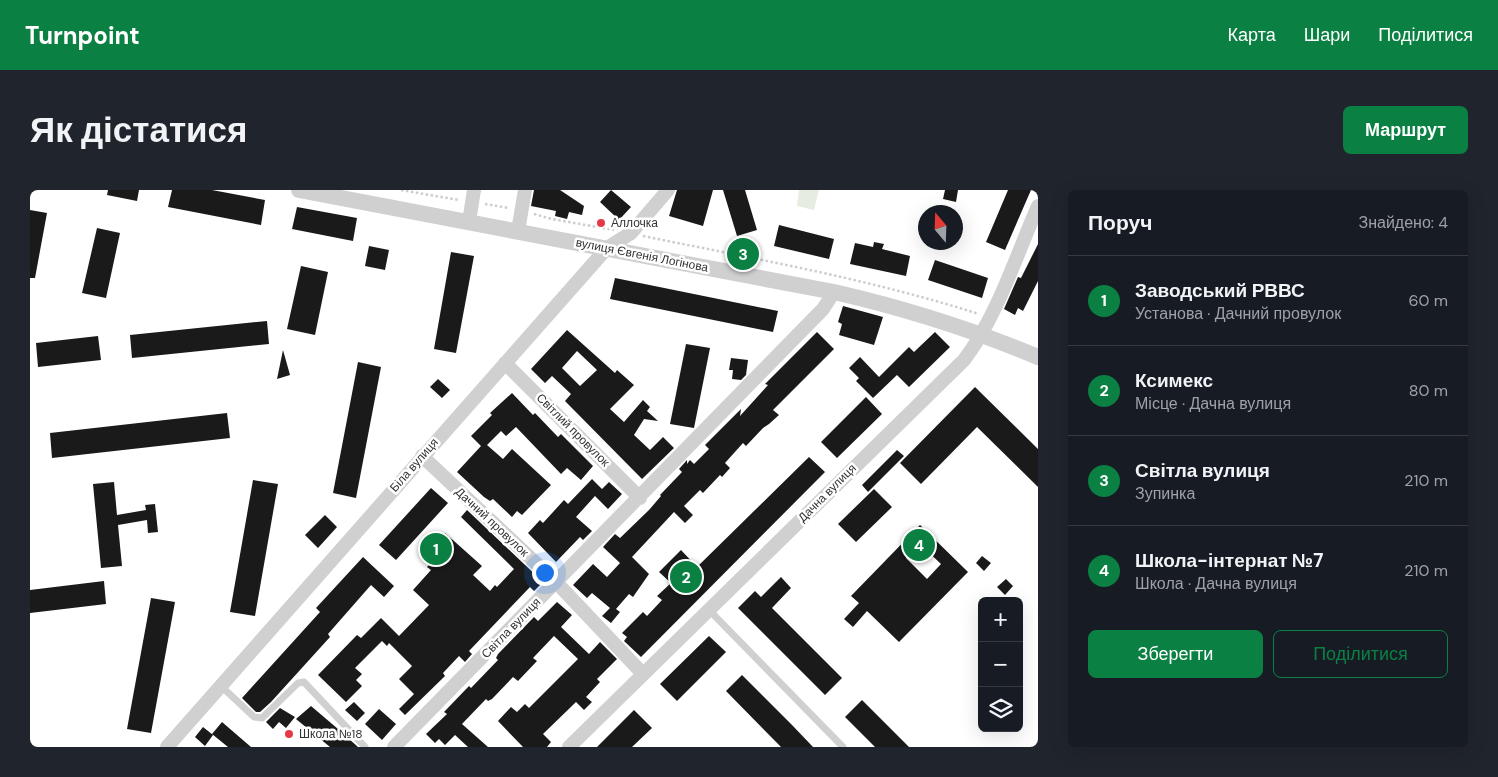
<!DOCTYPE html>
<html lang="uk">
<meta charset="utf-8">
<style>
body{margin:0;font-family:"DM Sans",sans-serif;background:#20242c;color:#f1f3f6}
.controls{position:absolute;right:15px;bottom:15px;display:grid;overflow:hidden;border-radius:8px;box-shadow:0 5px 20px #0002}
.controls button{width:45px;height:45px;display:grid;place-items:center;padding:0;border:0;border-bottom:1px solid #363941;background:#171b24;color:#f1f3f6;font:25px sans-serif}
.compass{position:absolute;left:888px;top:15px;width:45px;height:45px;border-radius:50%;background:#171b24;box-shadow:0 5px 20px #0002;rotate:341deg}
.you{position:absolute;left:514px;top:382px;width:18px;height:18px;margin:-12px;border:4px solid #fff;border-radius:50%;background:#1a73e8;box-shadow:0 0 0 8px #1a73e833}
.badge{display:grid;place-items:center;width:32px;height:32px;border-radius:50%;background:#0b8043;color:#fff;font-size:16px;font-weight:700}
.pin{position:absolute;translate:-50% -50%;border:2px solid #fff;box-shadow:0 1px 5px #0006}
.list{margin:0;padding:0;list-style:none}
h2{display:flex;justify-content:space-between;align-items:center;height:65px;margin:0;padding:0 20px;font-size:21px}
h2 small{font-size:16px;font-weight:400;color:#9ea1a6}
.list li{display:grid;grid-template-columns:32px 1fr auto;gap:15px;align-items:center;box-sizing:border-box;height:90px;padding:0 20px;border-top:1px solid #363941}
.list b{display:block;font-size:19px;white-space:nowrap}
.list p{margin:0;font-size:16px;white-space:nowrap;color:#9ea1a6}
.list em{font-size:16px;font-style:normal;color:#9ea1a6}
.actions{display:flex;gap:10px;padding:15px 20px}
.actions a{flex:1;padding:11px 0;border:1px solid #0b8043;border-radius:8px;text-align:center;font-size:18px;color:#0b8043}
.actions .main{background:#0b8043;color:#fff}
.icon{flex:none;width:28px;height:28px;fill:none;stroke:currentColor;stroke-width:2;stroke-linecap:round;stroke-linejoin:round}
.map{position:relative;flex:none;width:1008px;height:557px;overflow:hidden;border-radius:8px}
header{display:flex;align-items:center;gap:30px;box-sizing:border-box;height:70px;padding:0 25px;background:#0b8043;color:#fff}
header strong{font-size:24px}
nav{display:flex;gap:28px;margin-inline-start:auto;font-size:18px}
.intro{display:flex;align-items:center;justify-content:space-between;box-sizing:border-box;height:120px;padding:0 30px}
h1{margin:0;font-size:35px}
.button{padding:12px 22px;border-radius:8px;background:#0b8043;color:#fff;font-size:18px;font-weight:700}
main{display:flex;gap:30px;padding:0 30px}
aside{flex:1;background:#171b24;border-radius:8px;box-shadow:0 5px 20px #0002}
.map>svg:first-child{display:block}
.green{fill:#e6ecdf}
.building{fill:#1a1a1a;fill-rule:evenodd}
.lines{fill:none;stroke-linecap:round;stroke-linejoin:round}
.path{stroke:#cdcdcd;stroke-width:2.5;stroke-dasharray:2.5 2.5;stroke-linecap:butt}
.service{stroke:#d0d0d0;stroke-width:7}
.minor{stroke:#d0d0d0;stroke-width:14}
.tertiary{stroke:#d0d0d0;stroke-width:16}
.poi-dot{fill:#e63946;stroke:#fff;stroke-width:2}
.labels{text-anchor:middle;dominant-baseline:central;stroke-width:5;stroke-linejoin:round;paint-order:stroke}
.poi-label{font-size:12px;fill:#333;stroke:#fff;text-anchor:start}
.street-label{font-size:12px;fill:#333;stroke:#fff}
</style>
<header>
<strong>Turnpoint</strong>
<nav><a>Карта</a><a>Шари</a><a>Поділитися</a></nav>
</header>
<div class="intro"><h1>Як дістатися</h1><a class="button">Маршрут</a></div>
<main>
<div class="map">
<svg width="1008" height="557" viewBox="0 0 1008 557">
<rect width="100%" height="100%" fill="#fff"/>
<!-- green -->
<path class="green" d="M769,0H789L784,20L767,16Z"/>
<!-- building -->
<path class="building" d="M78,0H109L107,11L77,5Z
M142,0H182L235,10L231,35L138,17Z
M504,0H530L554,16L552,25L539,22L537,29L525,26L526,21L501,16Z
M581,0L601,17L589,30L570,12Z
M647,0H683L673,36L639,26Z
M693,0H715L727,40L707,46Z
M915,0H928L926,12L913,9Z
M978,0H1001L975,60L956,52Z
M267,17L327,28L323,51L262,39Z
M0,20L17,23L5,88H0Z
M749,35L804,49L799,69L744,56Z
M67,38L90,43L76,108L52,103Z
M844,52L854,54L852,59L880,66L876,86L820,74L825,53L843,57Z
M1008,54V91L993,121L988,118L985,125L974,119L988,87L991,88Z
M339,56L359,60L355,80L335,76Z
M421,62L444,66L426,163L404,159Z
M905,70L958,88L952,108L898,90Z
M271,76L298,82L285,145L257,139Z
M585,88L748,121L743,142L580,109Z
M813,116L853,127L844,155L809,145L812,134L808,132Z
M237,131L239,154L102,168L100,145Z
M537,140L585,183L587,180L604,195L580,219L594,232L613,210L620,217L617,221L628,231L614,229L604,245L620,260L633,247L644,258L612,289L535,211L541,204L522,186L515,193L501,179ZM547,161L567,180L550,196L532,178Z
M787,142L804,159L743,220L749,225L739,234L733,238L716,256L713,253L695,273L700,278L692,287L690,285L673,303L670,300L654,316L663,325L655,333L644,322L602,367L619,384L603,407L599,404L586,419L590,422L581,433L572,426L580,418L562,403L557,408L543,395L563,374L577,387L590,373L573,357L585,344L590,348L619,320L631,306L630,305L652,282L649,279L657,270V274L660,270L664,274L679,259L675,255L711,219L710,226L738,195L735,194Z
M905,142L920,157L879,197L867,185L843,208L826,191L829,188L819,178L830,167L849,187L879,157L884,162Z
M68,146L71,170L8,177L6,153Z
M656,154L680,158L664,238L640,234Z
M253,160L260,185L247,189Z
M701,168L718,170L716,185L711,190L702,189L703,180H699Z
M328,172L351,177L326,308L303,303Z
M408,189L420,200L412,208L400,197Z
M945,197L1008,259V297L947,237L891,294L870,273Z
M482,203L503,225L505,223L528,247L531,244L563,276L551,290L537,278L531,284L486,237L476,246L471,241L457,255L473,269L482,259L521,295L492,325L487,321L482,327L463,309L460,311L454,307L427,282L451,256L441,246L462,225L460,223Z
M836,207L852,224L807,268L791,252Z
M197,223L200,248L22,268L20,243Z
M867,260L874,266L838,302L832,295Z
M779,267L795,282L611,467L594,451L597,447L592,443L613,422L617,426L632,410L627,406L641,393L629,382L651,360L667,377Z
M562,289L572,299L579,292L592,304L578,319L565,306L546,327L562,341L553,350L550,347L526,372L498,343L510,330L513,333L534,310L538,314Z
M223,290L248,294L225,426L200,422Z
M84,292L87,325L116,320L115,315L125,314L128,342L118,343L117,330L88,335L92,376L71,378L63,294Z
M401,298L418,313L366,370L349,355Z
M844,299L862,317L826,352L808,334Z
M437,320L513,392L504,401L500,397L439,461L442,464L435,472L429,466L413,483L415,486L375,525L369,519L384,504L369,489L382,476L359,453L357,456L352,451L325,478L332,484L326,490L332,496L316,512L288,485L327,445L331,448L351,428L369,446L399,415L383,400L401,380L397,377L406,367L398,360L415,343L452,376L443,385L460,401L465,395L467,397L484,379L431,327Z
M295,325L307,337L288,358L275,345Z
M890,335L938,382L869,452L837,421L823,437L814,429L829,413L821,406ZM890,354L911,374L897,389L876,368Z
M952,366L961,373L954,381L946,373Z
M333,367L364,396L354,407L341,395L298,444L300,447L241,512L230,522H226L212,508L290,422L286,418Z
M751,387L761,398L742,418L812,488L795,505L708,418L725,401L731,407Z
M976,389L983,396L975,405L967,397Z
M74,391L76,414L0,423V400Z
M121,408L145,412L121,543L97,539Z
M527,412L542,425L531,437L559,464L570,452L587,469L567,489L570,492L556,507L562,512L554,520L546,512L513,544L521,552L517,557H493L468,531L481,517L487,522L495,514L499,518L548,469L524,446L503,468L507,471L488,491L483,487L462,509L458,511L456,509L432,534L458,557H438L425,545L415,555L409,549L405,553L396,544L417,524L414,522L439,496L441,498L468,470L466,468L468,464L504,427L508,431Z
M679,446L696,462L647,511L630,494Z
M712,485L763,536L783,557H751L696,501Z
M832,510L879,557H845L815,527Z
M324,512L335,523L327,531L315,520Z
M281,516L308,539L328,557H300L266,529Z
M250,518L265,527L256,538L249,532L243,539L236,532Z
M349,519L366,534L352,550L335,534Z
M604,520L622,538L602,557H567Z
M192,532L221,557H198L182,544Z
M173,537L183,545L175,556L165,547Z"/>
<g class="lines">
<!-- path -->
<path class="path" d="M371,0L429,10
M455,14L479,18
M504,24L522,29L584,40
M613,46C726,69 839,89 949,124"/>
<!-- service -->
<path class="service" d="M679,420L813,557
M191,496L224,527L232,528L268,493L274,492L335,557"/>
<!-- minor -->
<path class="minor" d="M439,32L444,0
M488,41L495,0
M475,173L610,308
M392,266L526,392L613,484
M137,557L562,75L577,58L601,43L638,0
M364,557L793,119L804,102
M539,557L934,170C967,127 986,66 1008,16"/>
<!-- tertiary -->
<path class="tertiary" d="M269,0L804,102C874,118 941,139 1008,167"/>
</g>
<!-- markers -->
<g class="poi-dot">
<circle cx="571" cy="33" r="5"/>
<circle cx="259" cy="544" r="5"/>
</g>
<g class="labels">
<!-- poi labels -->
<g class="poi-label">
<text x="581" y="33">Аллочка</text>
<text x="269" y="544">Школа №18</text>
</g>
<!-- street labels -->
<g class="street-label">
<text transform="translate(612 65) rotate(11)">вулиця Євгенія Логінова</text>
<text transform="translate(543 240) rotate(45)">Світлий провулок</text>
<text transform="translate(384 275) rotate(-49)">Біла вулиця</text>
<text transform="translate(797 303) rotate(-45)">Дачна вулиця</text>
<text transform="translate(462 332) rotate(43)">Дачний провулок</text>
<text transform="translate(481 438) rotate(-46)">Світла вулиця</text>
</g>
</g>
</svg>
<div class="controls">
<button>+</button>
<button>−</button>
<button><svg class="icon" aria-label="layers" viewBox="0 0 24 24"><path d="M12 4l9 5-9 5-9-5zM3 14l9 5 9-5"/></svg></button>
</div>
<svg class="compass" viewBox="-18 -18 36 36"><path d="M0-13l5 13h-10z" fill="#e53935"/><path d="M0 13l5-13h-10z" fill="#9ea1a6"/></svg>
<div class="you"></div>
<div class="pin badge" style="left:406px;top:359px">1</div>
<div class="pin badge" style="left:656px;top:387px">2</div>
<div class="pin badge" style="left:713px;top:64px">3</div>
<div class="pin badge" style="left:889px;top:355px">4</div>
</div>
<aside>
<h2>Поруч<small>Знайдено: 4</small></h2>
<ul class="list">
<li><span class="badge">1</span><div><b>Заводський РВВС</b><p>Установа · Дачний провулок</p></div><em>60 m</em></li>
<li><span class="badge">2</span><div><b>Ксимекс</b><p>Місце · Дачна вулиця</p></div><em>80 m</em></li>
<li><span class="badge">3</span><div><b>Світла вулиця</b><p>Зупинка</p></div><em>210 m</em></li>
<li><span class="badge">4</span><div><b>Школа-інтернат №7</b><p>Школа · Дачна вулиця</p></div><em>210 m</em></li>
</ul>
<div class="actions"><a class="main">Зберегти</a><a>Поділитися</a></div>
</aside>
</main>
